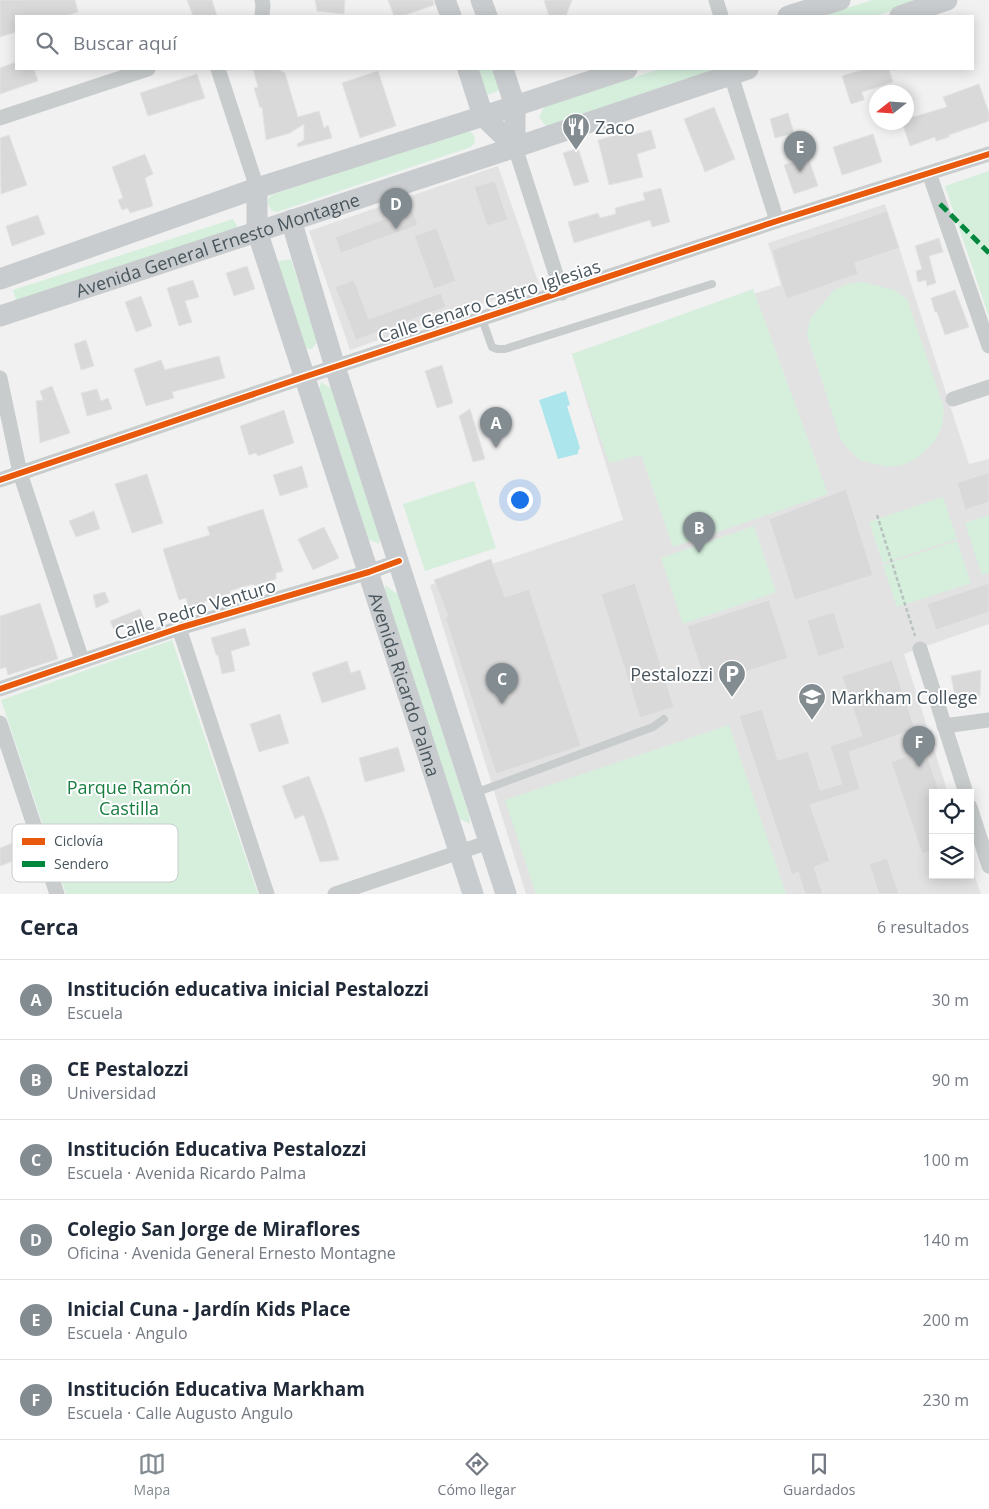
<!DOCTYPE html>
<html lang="es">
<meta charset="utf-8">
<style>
body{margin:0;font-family:"Open Sans",sans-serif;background:#f2f2f3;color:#1f2937}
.controls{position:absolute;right:15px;bottom:15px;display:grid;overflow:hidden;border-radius:0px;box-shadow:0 2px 12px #0003}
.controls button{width:45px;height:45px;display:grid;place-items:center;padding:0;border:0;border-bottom:1px solid #e0e1e3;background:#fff;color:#1f2937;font:25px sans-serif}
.compass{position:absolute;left:869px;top:85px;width:45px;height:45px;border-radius:50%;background:#fff;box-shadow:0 2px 12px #0003;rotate:253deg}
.you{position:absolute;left:519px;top:499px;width:18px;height:18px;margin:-12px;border:4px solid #fff;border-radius:50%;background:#1a73e8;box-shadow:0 0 0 8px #1a73e833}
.badge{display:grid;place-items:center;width:32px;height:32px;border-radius:50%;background:#838c91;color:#fff;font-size:16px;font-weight:700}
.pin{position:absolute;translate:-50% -41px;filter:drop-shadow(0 1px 2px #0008)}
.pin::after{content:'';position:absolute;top:26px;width:18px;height:15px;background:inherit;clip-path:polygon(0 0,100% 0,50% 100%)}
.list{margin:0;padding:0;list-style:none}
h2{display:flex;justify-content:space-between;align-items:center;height:65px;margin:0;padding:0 20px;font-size:21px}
h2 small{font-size:16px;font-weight:400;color:#747a83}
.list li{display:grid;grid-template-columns:32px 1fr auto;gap:15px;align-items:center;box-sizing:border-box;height:80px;padding:0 20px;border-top:1px solid #e0e1e3}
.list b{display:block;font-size:19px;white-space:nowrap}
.list p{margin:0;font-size:16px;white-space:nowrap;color:#747a83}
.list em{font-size:16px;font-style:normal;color:#747a83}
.icon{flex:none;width:28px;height:28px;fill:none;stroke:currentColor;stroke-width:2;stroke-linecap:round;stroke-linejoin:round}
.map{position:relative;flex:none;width:989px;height:894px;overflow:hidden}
.search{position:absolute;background:#fff;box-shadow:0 2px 12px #0003;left:15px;right:15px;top:15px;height:55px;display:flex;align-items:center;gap:12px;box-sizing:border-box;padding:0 18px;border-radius:0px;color:#747a83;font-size:19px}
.sheet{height:545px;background:#fff}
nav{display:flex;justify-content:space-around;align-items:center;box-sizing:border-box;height:70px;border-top:1px solid #e0e1e3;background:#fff;font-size:14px;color:#747a83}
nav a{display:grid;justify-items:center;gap:2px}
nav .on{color:#838c91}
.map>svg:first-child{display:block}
.education{fill:#e3e2e3}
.green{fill:#d6efdd}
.water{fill:#ace6ec}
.building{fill:#d9d9da;stroke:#e2e3e4}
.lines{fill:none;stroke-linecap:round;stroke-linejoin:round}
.path{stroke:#b8c3bf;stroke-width:2.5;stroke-dasharray:4 2.5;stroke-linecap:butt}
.service{stroke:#c8cccd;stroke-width:8}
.minor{stroke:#c8cccd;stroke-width:15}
.secondary{stroke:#c9ccce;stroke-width:21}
.quiet{stroke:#00873e;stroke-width:5;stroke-dasharray:10 5;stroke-linecap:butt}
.cycleway-casing{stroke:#fff;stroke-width:9}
.cycleway{stroke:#e8590c;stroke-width:6}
.labels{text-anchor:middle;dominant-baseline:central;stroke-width:4;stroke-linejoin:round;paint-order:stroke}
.poi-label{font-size:18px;fill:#48555d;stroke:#fff;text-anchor:start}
.street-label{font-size:18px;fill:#48555d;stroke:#fff}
.park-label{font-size:18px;fill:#197d40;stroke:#fff}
.key{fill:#fff;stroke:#c8ccce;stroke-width:1}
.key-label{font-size:14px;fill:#48555d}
</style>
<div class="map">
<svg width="989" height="894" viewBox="0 0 989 894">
<rect width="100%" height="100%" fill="#f1f1f1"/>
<!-- education -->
<path class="education" d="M498,166L539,284L350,350L309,231Z
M885,204L969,464L989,459V624L904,654L948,793H933V875H970V862L981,894H526L430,585L623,520L572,354L781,285L768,243Z"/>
<!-- green -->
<path class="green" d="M872,0H924L876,16H822Z
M479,69H496L503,89L487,95Z
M660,69H722L550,127L545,125L539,117L545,106Z
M465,131L471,132L474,136L475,142L471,147L277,212L272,211L268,204V199L271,195Z
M989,171V317L945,186Z
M233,219L240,231L16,301L13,290Z
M291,259L317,342L312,349L302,348L274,262Z
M862,282L894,290L907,299L944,408L942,427L933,443L916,459L902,465L887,467L860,460L850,451L841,440L807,335L810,319L833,291L847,284Z
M753,289L828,494L673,547L641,455L609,463L572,354Z
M321,382L334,390L381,531L379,544L365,538L318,393Z
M474,481L496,548L425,571L403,504Z
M943,497L957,539L883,563L869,522Z
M989,515V572L982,575L965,523Z
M754,526L776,592L683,624L661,558Z
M957,541L971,583L897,607L883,565Z
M385,585L399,595L469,815L470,824L456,817L385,601Z
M172,640L258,894H66L1,700Z
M729,725L786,894H536L505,800Z"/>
<!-- water -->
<path class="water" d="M566,391L570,405L567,406L580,448L578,451V454L558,459L539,400Z"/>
<!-- building -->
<path class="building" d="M0,0H75L78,12L64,16H16V32L0,37Z
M187,0H212L217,16H193Z
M315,0H345L344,14L317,11Z
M388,0H433L434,5L402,16H394Z
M544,0H572L566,16H549Z
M16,62V69H34L38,81L0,94V68Z
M253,69H277L285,73L298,117L319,111L324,128L328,125L332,138L298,147L297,144L304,140V124L290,133L266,140L262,107L260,108L254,88L258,87Z
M865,69H889L893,82L862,92L864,100L851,104L842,76Z
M378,71L396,126L360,138L342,83Z
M197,74L205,98L148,116L140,93Z
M979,84L989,113V121L949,135V137L936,141L935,137L910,146L902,122H906V119L947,107L943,97Z
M714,107L735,159L705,172L684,119Z
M788,113L794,133L775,138L770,119Z
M651,130L656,148L637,154L643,177L609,185L598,140L631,131L632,135Z
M873,134L882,162L842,175L833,147Z
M9,135L27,185L1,194L0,138Z
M578,148L589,182L574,186L563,153Z
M145,154L153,174L145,178L153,206L130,213L128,208L122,210L118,200L123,198L112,167Z
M808,157L818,186L794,194L784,165Z
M495,181L508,220L487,226L474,187Z
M661,188L670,222L652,227L650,220L574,243L568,222L598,213L600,218L616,214L615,208L645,200L643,193Z
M412,209L418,225L341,253L335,237Z
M887,211L899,248L855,263L858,274L787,299L782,285L772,250Z
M38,215L45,234L12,246L6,226Z
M437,228L456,281L434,289L414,236Z
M939,238L943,252L929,256L936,283L927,286L926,280L918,282L916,271L922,269L915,246Z
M247,266L255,289L234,296L226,273Z
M193,280L199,297L185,301L192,322L179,326L167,288Z
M354,280L369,319L441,293L446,307L356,340L335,287Z
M955,290L969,327L945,335L937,312H935L931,298Z
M141,296L152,326L136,332L125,302Z
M86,340L94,366L81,370L74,344Z
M219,356L225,378L172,392L174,398L146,406L134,369L161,360L165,370Z
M442,365L453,403L437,408L425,371Z
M52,386L70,433L40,443L36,401L43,400L40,391Z
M97,389L101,401L108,398L112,409L87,416L81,393Z
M470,409L485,459L473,462L459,416Z
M284,410L294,443L258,456L256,453L249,455L240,426Z
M302,466L308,487L280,496L273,475Z
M989,472V502L965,510L957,483Z
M147,474L163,523L132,533L115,484Z
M846,489L873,575L795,600L769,519Z
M263,509L283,571L276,573V579L254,586L253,584L230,591L231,593L206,601L204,602L205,605L189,610L186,598L179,600L163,549L210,535L207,527Z
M94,511L100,529L76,537L69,521Z
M324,527L339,558L313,570L298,539Z
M491,559L505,597L529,589L581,746L496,774L445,617L448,616L434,580Z
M635,583L674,707L640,718L601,594Z
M989,583V612L936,630L927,604Z
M105,592L109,602L96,608L93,595Z
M769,600L788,658L706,685L687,626Z
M40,603L58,659L8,675L6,667L0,669V616Z
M140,609L144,619L114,630L110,621Z
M834,612L845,648L818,657L807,620Z
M245,628L250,645L231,651L235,671L222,674L218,655H216L211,638Z
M892,660L915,729L849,752L860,789L810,805L830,861L814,867L823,894H805L798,872L792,875L739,716L762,709L778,760L808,751L820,790L842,784L830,746L862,736L842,676Z
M347,661L351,673L360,670L366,689L322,703L312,673Z
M981,670L980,696L956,702L951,676Z
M280,714L289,743L259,752L250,724Z
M398,747L405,771L365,782L359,758Z
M925,750L940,793H933V851L922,854L891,762Z
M309,776L325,818L339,860L320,862L304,815L295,819L282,786Z
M15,842L21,858L0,866V848Z
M887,858L899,894H879L869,864Z"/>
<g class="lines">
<!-- path -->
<path class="path" d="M877,515L915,636"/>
<!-- service -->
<path class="service" d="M482,319L492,347L497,349H505L712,284
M475,793L653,727L664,719"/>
<!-- minor -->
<path class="minor" d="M716,0L721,16
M262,16L263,5L262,0
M218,69L257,188
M731,75L777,221
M0,118L148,69
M515,147L562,293
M929,173L989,346
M0,378L20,473L82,660
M953,399L989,387
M0,480L304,377L777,221L989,154
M179,628L267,894
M920,649L966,793
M0,689L179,628L369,572L399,561
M0,723L57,894
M944,726L989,720
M970,807L989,866
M335,894L489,842"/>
<!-- secondary -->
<g class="secondary">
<path d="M445,0L451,16"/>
<path d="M481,0L487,16"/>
<path d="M788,16L840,0"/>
<path d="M900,16L947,0"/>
<path d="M468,69L483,116L515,147"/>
<path d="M503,69L515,106V147"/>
<path id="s1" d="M257,188V232L260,240L473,894"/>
<path d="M291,220L335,367L506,894"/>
<path d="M0,279L257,188L515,106L627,69"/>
<path id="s2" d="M0,316L528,143L748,69"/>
</g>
<!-- quiet -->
<path class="quiet" d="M940,204L989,253"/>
<defs>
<path id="cycleway" d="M0,480L304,377L777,221L989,154
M0,689L179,628L369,572L399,561"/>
</defs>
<!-- cycleway casing -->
<use href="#cycleway" class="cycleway-casing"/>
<!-- cycleway -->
<use href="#cycleway" class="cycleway"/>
</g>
<!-- icons -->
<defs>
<symbol id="restaurant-pin" viewBox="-11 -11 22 30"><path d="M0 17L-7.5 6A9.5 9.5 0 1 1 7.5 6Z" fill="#838c91" stroke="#fff"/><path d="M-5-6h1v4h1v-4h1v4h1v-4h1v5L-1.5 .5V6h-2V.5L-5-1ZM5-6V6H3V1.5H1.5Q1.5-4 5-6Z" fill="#fff"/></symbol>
<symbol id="parking-pin" viewBox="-11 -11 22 30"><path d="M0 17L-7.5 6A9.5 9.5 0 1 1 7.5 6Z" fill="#838c91" stroke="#fff"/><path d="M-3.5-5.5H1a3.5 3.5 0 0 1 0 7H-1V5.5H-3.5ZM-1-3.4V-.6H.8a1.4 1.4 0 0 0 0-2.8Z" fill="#fff"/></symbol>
<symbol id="university-pin" viewBox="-11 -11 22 30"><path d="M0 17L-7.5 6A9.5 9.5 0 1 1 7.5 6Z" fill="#838c91" stroke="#fff"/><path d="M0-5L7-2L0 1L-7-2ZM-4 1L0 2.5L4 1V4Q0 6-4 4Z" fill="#fff"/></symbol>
</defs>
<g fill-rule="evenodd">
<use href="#restaurant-pin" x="560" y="111" width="32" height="43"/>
<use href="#parking-pin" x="716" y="658" width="32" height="43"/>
<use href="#university-pin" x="796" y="681" width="32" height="43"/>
</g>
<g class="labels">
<!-- poi labels -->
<g class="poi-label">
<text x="595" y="127">Zaco</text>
<text x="713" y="674" text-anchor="end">Pestalozzi</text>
<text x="831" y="697">Markham College</text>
</g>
<!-- street labels -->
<g class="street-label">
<text stroke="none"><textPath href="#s2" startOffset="229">Avenida General Ernesto Montagne</textPath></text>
<text transform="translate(489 301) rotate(-18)">Calle Genaro Castro Iglesias</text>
<text transform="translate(195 609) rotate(-17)">Calle Pedro Venturo</text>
<text stroke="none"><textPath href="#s1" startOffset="520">Avenida Ricardo Palma</textPath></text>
</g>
<!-- park labels -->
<g class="park-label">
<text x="129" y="787">Parque Ramón<tspan x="129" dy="21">Castilla</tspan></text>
</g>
</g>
<!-- legend -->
<rect x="12" y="824" width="166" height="58" rx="8" class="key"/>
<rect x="22" y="838" width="23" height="7" fill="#e8590c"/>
<rect x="22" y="861" width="23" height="6" fill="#00873e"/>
<g class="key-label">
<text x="54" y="846">Ciclovía</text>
<text x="54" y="869">Sendero</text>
</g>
</svg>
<div class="controls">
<button><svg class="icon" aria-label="locate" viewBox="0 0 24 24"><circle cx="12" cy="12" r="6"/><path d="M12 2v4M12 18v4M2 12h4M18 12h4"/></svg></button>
<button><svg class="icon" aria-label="layers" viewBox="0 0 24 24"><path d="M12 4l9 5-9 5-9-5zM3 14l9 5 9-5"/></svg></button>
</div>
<svg class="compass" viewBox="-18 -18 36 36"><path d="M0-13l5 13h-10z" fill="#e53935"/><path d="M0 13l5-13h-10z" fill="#747a83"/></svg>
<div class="you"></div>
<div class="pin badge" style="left:496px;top:448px">A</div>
<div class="pin badge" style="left:699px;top:553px">B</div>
<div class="pin badge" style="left:502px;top:704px">C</div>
<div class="pin badge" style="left:396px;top:229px">D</div>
<div class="pin badge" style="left:800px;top:172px">E</div>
<div class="pin badge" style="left:919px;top:767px">F</div>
<div class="search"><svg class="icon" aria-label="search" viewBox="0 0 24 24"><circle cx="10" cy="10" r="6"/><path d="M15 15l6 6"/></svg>Buscar aquí</div>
</div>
<section class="sheet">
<h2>Cerca<small>6 resultados</small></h2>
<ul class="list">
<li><span class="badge">A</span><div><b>Institución educativa inicial Pestalozzi</b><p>Escuela</p></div><em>30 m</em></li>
<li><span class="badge">B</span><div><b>CE Pestalozzi</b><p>Universidad</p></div><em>90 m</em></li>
<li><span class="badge">C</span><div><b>Institución Educativa Pestalozzi</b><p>Escuela · Avenida Ricardo Palma</p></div><em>100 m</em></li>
<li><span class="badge">D</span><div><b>Colegio San Jorge de Miraflores</b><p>Oficina · Avenida General Ernesto Montagne</p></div><em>140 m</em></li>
<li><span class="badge">E</span><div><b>Inicial Cuna - Jardín Kids Place</b><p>Escuela · Angulo</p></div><em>200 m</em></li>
<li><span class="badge">F</span><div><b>Institución Educativa Markham</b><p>Escuela · Calle Augusto Angulo</p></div><em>230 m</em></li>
</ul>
</section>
<nav>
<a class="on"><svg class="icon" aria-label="map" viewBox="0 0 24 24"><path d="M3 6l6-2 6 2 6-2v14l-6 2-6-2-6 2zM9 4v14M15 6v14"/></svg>Mapa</a>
<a><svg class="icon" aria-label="directions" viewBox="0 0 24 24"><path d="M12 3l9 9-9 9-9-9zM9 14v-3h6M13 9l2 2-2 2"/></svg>Cómo llegar</a>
<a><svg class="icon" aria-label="saved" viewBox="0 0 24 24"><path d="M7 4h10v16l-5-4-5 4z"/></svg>Guardados</a>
</nav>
